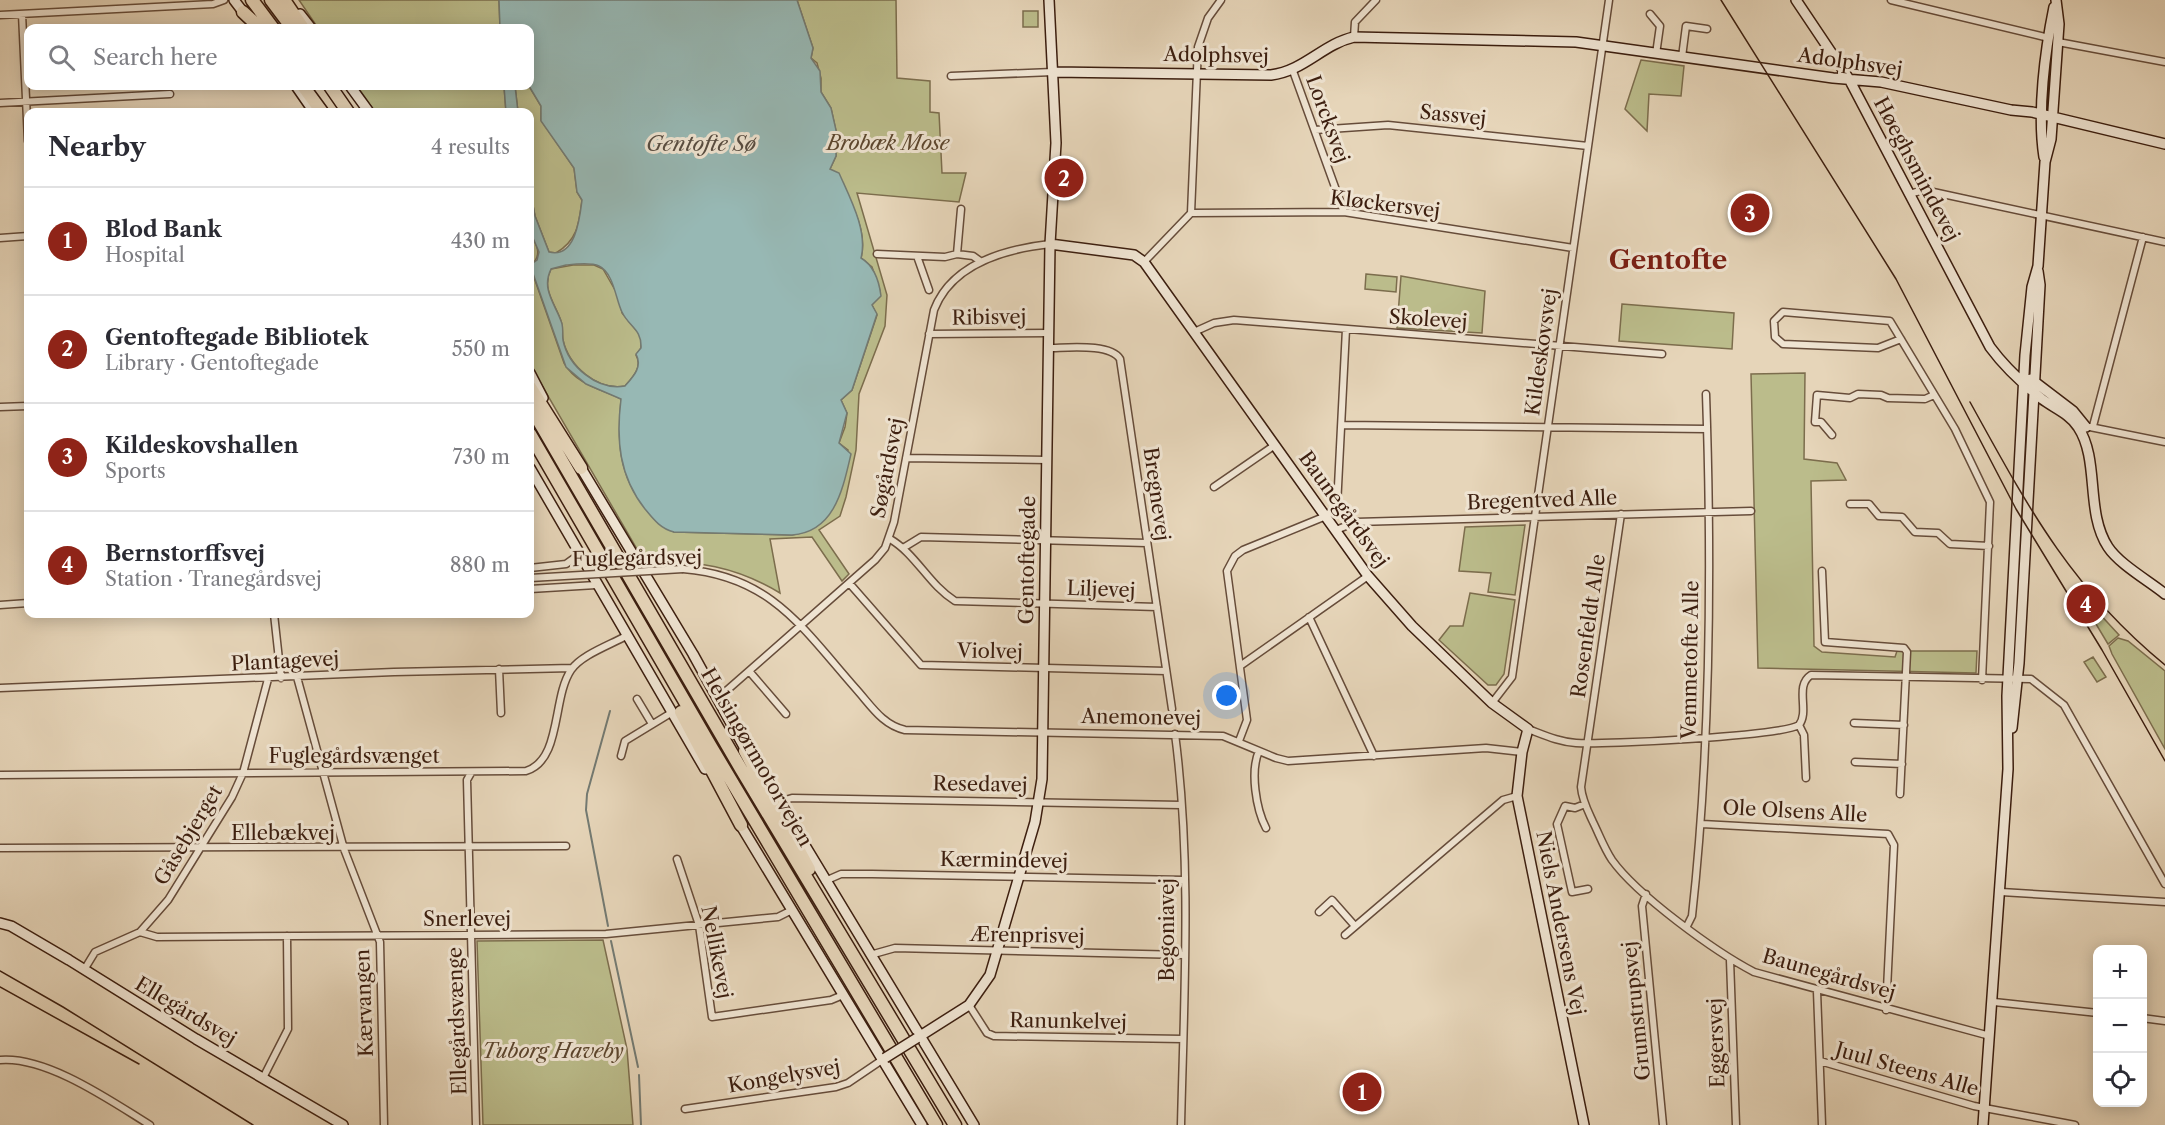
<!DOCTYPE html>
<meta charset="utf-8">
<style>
body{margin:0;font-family:"Libre Caslon Text",serif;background:#f7f7f7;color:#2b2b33}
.controls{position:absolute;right:18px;bottom:18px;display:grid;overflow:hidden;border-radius:12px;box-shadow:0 3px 15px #0003}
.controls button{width:54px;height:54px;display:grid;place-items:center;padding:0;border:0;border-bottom:2px solid #e1e1e2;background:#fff;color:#2b2b33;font:30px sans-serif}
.you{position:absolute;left:1227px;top:696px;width:21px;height:21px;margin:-15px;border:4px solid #fff;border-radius:50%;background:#1a73e8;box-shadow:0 0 0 9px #1a73e833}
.badge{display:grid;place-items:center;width:39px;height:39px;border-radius:50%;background:#8f2418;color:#fff;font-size:20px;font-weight:700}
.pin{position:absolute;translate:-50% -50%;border:3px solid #fff;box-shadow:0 2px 6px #0006}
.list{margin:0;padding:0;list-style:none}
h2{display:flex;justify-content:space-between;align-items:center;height:78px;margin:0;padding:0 24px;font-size:26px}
h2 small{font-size:20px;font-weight:400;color:#7c7c81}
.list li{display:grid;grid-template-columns:39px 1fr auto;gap:18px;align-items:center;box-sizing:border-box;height:108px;padding:0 24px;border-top:2px solid #e1e1e2}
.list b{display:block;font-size:22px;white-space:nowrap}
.list p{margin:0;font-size:20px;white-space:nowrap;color:#7c7c81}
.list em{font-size:20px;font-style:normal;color:#7c7c81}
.icon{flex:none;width:33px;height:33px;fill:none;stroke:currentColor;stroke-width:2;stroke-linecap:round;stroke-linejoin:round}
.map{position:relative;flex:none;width:2165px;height:1125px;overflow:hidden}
.search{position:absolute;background:#fff;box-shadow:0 3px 15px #0003;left:24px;top:24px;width:510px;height:66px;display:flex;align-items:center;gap:15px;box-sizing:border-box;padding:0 21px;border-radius:12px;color:#7c7c81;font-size:22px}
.panel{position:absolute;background:#fff;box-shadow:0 3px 15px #0003;left:24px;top:108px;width:510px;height:510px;border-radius:12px}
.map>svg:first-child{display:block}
.green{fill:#bbbc8b;stroke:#7c6d4d;stroke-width:1.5}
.water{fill:#97b8b4;stroke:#737a72;stroke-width:1.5;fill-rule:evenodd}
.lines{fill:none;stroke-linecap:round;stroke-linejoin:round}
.stream{stroke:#737a72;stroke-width:2}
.street-casing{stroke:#664c3a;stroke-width:9}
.secondary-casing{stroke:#3c1e0f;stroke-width:12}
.highway-casing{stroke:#3c1e0f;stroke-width:15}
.street{stroke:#efe4d2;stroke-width:6}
.secondary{stroke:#efe4d2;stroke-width:9}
.highway{stroke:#e6d5b9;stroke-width:12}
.tram{stroke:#3c1e0f;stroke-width:1.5}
.street-bridge-casing{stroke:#664c3a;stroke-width:9;stroke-linecap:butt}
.secondary-bridge-casing{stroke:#3c1e0f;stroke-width:12;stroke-linecap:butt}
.street-bridge{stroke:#efe4d2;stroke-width:6}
.secondary-bridge{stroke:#efe4d2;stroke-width:9}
.labels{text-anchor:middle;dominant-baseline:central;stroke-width:6;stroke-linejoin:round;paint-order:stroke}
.street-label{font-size:20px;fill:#3c1e0f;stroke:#efe4d2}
.park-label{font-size:20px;font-style:italic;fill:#5c462e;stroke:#efe4d2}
.water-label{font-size:21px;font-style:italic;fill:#574c41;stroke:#efe4d2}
.district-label{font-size:26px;font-weight:bold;fill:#7a1f14;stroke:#efe4d2}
</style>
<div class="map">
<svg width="2165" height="1125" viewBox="0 0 2165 1125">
<rect width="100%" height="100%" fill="#e6d5b9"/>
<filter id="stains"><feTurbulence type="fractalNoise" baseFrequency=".00333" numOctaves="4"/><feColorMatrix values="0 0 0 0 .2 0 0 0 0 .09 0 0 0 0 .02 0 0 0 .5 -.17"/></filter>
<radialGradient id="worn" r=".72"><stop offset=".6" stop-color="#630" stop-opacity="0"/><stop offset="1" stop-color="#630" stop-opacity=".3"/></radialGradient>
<!-- green -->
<path class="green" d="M299,0H499L500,28H318Z
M797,0H896L897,78L930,81V112L939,113L942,173H966L959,202L857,193L887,295L885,326L859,394L856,450L846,497L840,516L819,530L849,574L842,581L812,537L770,539L780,593C737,567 695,559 645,563L530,365V231C536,244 544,255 530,266L564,363C577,385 601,389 621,399C617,440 618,475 646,509C654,520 661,527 674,532L792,535C837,528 837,488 848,450L839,443L845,427L847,413L841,400L852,390L877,315L872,305L880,291L872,267L861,258C869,228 847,194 830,169L836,156V131L831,108L821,92V78L817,63L811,58L813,48Z
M1023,11H1038V27H1023Z
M1641,60L1684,66L1681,96L1649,94L1647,131L1625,109Z
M357,86H504L506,112H375Z
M515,86H529L541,106V120L574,168L577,192L582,200C579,223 578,240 556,253L549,252L535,216L530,190V112H518Z
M573,265H594L603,269L619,297L622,313L641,336V348L636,355C643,367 632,378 625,386C597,391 569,366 563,340C562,334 563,327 561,321C555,303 541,289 551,269Z
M1366,274L1397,277L1396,292L1365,289Z
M1401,276L1485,291L1482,333L1397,328Z
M1622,304L1734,313L1732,349L1619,341Z
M1805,373L1804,459L1837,463L1846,480L1811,481L1814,646L1822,652L1895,657L1897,651H1977L1976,673L1758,668L1751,374Z
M1525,525L1515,595L1488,592L1491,573L1459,571L1465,527Z
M1470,593L1515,600L1504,674L1496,685H1488L1439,640L1450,626H1463Z
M2096,610L2119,635L2108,644L2090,614Z
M2118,638L2128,641L2165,671V749L2112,654L2109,646Z
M2093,657L2106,677L2097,682L2084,662Z
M603,940L627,1049L633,1125H483L477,941Z"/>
<!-- water -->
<path class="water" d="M499,0H797L813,48L811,58L820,71L821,92L831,108L836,130V156L830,169L839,173C850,198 868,231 861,258C873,265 879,280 881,296L872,305L877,314L852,390L841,400L847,413L839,443L851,454C843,488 835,532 792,535L674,532C661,529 654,520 645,509C619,476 616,440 621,399L586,384L566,367L530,265L537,260L539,252L530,231V190L535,216L549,252C576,259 580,216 582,200L577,192L574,168L541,121V106L529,86L530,28H500ZM566,265C575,264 591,262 599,266C614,273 616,301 622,312C629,327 642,329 641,348L636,354C643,367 633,377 625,386C597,391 568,366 563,340C562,334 564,327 561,321C555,304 541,289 551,269Z
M504,86H515L518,112H506Z"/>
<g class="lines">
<!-- stream -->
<path class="stream" d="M608,926L586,810L587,794L610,711
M611,941L638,1067
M639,1075L641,1125"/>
<defs>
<path id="street" d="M1891,0L2049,38
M22,14L28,141
M1650,14L1660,26L1656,54
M0,15L213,4L224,0
M1354,37L1355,22L1376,0
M2058,42L2165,62
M1682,57L1686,26L1707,29
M1293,71L1344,212
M951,76L1053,72
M0,103L170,94
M1315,130L1388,125L1588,146
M1909,194L1924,190L2165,242
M1191,213L1344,212L1573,248
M0,238L28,236
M877,254L945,257L957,254L973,256L980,261
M957,254L961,209
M917,256L929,290
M1144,262L1191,213L1198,47L1208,18L1221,0
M1194,332L1214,323L1234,320L1662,354
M929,334L1049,333
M1901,339L1878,348L1783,344L1775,337L1774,321L1783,312L1890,321L1955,429L1990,502L1982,680
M1048,348C1067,348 1110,343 1120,359L1172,709
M0,407L28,406
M1342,425L1707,429
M2093,426L2143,237
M2090,427L2165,442
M1832,435L1821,422H1815L1817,395L1850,398L1858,394L1881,395L1888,398L1925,399L1934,395
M906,458L1047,460
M1214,487L1275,445
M1850,504H1869L1879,516L1902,517L1915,532L1938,533L1950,544L1989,546
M1621,514L1581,787C1582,800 1588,811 1593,822C1599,834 1604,848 1612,860C1637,895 1714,951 1754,972L1990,1036
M1336,530L1356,522L1751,511
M890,539C916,554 929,585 955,601L1157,607
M903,548L921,537L1147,543
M530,568L566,564L580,554
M683,569C772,576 803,629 857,690C872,707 883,725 905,730L1223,736L1276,758L1288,761L1486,748L1522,752
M1822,571L1825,642L1904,648L1907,652L1900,794
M850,584L921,665L1166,671
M530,589L596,585
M0,605L28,603
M274,614L281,678
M1309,617L1374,756
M1240,666L1368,576
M499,669L501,713
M749,671L786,714
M297,677L344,849L380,942L384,1125
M0,688L394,672L572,668
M637,699L652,724
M717,699L875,560L885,548L894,522L934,310C952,263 1005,249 1050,244
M1492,703L1512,677L1609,0
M1854,723L1904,725
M1799,725C1810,711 1794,686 1811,675L2031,679L2064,705L2165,884
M1799,725L1804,735L1806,778
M1528,729C1544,735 1559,742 1576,743C1605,745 1781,736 1799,725
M1175,734C1192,863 1184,996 1181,1125
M1239,741L1247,720L1227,571L1235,556L1243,550L1326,516L1337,506L1346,329
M1259,751C1250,771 1256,809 1266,828
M621,756L625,741L671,713
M1855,762L1902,764
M471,773L467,780L476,1125
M0,775L526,771C562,760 552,698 571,670C581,655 610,645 626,636
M779,802L792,798L1181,805
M1585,804L1575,808L1565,806L1557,824L1572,892L1588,889
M1702,824L1888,834L1894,845L1886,1010
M0,848L566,846
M677,859L699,925L712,1017L831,1000L843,995
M825,881L841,874H872L1183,880
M2001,892L2165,902
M1646,894L1642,906L1663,1125
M1319,912L1332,900L1355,926
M1687,926L1692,916C1711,744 1712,568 1706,394
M140,932L157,937L606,934L778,917L792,910
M1345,935L1503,800L1517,796
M870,955L895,948L1184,955
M1730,960L1736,1125
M84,970L95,952L140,932L168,900L232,797L243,773L268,679
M1817,991L1822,1125
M1994,1002L2098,1013
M969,1005L987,1033L994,1036L1183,1039
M2142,1018L2165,1021
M0,1060C47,1056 111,1101 150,1125
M1820,1061L1974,1106L2075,1125
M263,1078L288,1029L287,936
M685,1109L836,1087L848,1083L882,1060"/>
<path id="secondary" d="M234,0L247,17
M1796,0L1849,79L1990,347C2004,366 2023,384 2042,399C2054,408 2070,414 2078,427C2100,460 2085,512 2108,547C2119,564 2149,581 2165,594
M300,14L311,28
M1053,72L1271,75C1304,71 1323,44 1354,37L1576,42L1833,78L1881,82L2011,110L2032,112L2165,144
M296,86L314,112
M350,86L369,112
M2044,157C2037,112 2045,51 2054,7
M1050,244L1134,255L1144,262L1368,576L1412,626L1492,703L1528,729L1522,752L1517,796L1584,1125
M530,373L543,398
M2031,379L2073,411L2086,427
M578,463L693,654L748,754
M530,468L705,769
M2012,728L2019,663L2040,285L2038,271
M786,814L974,1125
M738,821L922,1125
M0,923L11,926L69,960L196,1039L343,1125
M917,1038L969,1005L990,975L1035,822L1042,779L1050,244L1056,143L1049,0
M1983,1125L2008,769L2007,696L2025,355L2032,287L2038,266L2045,162L2051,139L2059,24L2056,0"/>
<path id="highway" d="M252,0L273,28
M271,0L292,28
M284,0L303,28
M243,12L260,28
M303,86L322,112
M330,86L348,112
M530,387L581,468
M530,406L741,769L955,1125
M530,434L710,745L936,1125
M681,712L741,825
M745,751L809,869"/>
</defs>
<!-- street casing -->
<use href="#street" class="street-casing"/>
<!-- secondary casing -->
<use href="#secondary" class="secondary-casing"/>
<!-- highway casing -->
<use href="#highway" class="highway-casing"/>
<!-- street -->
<use href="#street" class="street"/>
<!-- secondary -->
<use href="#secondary" class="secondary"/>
<!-- highway -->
<use href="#highway" class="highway"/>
<!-- tram -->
<path class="tram" d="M1721,0L1896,279L2016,509L2102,650L2165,761
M1970,402C2028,507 2070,587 2165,665
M0,971L63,1007L253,1125
M0,987L139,1064"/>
<defs>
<path id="street-bridge" d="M530,578L683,569"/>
<path id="secondary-bridge" d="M885,1058L917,1038"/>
</defs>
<!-- street-bridge casing -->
<use href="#street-bridge" class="street-bridge-casing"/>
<!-- secondary-bridge casing -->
<use href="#secondary-bridge" class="secondary-bridge-casing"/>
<!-- street-bridge -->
<use href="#street-bridge" class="street-bridge"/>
<!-- secondary-bridge -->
<use href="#secondary-bridge" class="secondary-bridge"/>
</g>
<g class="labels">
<!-- street labels -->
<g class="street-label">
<text transform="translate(1216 55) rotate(1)">Adolphsvej</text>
<text transform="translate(1850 62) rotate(8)">Adolphsvej</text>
<text transform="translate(1453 115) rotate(6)">Sassvej</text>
<text transform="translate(1328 119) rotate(70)">Lorcksvej</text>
<text transform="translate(1917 169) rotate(62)">Høeghsmindevej</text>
<text transform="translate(1385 204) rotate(7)">Kløckersvej</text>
<text transform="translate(989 317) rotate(-1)">Ribisvej</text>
<text transform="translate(1428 319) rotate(4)">Skolevej</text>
<text transform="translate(1541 352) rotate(-82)">Kildeskovsvej</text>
<text transform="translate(887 468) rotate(-79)">Søgårdsvej</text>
<text transform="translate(1157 494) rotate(82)">Bregnevej</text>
<text transform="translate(1542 500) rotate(-2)">Bregentved Alle</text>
<text transform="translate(1344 509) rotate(54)">Baunegårdsvej</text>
<text transform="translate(637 558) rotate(-1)">Fuglegårdsvej</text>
<text transform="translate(1027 560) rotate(-89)">Gentoftegade</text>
<text transform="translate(1101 589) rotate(2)">Liljevej</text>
<text transform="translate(1588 626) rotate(-82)">Rosenfeldt Alle</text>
<text transform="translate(990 651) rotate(1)">Violvej</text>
<text transform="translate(1690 660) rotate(-89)">Vemmetofte Alle</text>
<text transform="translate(285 661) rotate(-3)">Plantagevej</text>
<text transform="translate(1141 717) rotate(1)">Anemonevej</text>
<text x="354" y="756">Fuglegårdsvænget</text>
<text transform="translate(757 757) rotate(60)">Helsingørmotorvejen</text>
<text transform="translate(980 784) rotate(1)">Resedavej</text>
<text transform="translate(1795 811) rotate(3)">Ole Olsens Alle</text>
<text x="283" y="833">Ellebækvej</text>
<text transform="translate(188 835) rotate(-59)">Gåsebjerget</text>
<text transform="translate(1004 860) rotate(1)">Kærmindevej</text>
<text x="467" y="919">Snerlevej</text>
<text transform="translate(1561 923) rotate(79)">Niels Andersens Vej</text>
<text transform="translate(1167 930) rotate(-90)">Begoniavej</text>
<text transform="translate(1027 935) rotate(1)">Ærenprisvej</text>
<text transform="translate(717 952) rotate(79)">Nellikevej</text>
<text transform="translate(1829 974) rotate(16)">Baunegårdsvej</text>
<text transform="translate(364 1003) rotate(-92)">Kærvangen</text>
<text transform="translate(186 1011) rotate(31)">Ellegårdsvej</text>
<text transform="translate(1636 1011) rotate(-96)">Grumstrupsvej</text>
<text transform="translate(457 1021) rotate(-92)">Ellegårdsvænge</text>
<text transform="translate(1068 1021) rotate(1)">Ranunkelvej</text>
<text transform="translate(1716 1043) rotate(-92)">Eggersvej</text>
<text transform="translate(1907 1069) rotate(16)">Juul Steens Alle</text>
<text transform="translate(784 1076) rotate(-10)">Kongelysvej</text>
</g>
<!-- park labels -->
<g class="park-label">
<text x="888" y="143">Brobæk Mose</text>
<text x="553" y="1051">Tuborg Haveby</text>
</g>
<!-- water labels -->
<g class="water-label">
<text x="701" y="143">Gentofte Sø</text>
</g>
<!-- district labels -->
<g class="district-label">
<text x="1668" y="260">Gentofte</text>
</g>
</g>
<rect width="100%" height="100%" filter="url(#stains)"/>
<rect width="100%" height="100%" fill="url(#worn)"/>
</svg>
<div class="controls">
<button>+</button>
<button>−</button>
<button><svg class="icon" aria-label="locate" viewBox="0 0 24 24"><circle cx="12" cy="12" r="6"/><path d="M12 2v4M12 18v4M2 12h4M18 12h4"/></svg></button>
</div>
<div class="you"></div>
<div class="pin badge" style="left:1362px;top:1092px">1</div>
<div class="pin badge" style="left:1064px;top:178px">2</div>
<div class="pin badge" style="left:1750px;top:213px">3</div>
<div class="pin badge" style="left:2086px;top:604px">4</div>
<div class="search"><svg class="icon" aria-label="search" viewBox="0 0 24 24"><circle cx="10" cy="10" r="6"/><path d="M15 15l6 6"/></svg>Search here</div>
<section class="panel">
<h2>Nearby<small>4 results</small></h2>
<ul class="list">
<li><span class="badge">1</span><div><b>Blod Bank</b><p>Hospital</p></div><em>430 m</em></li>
<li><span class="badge">2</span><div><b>Gentoftegade Bibliotek</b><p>Library · Gentoftegade</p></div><em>550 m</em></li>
<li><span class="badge">3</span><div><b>Kildeskovshallen</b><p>Sports</p></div><em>730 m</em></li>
<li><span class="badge">4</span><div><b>Bernstorffsvej</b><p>Station · Tranegårdsvej</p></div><em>880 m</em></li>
</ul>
</section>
</div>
